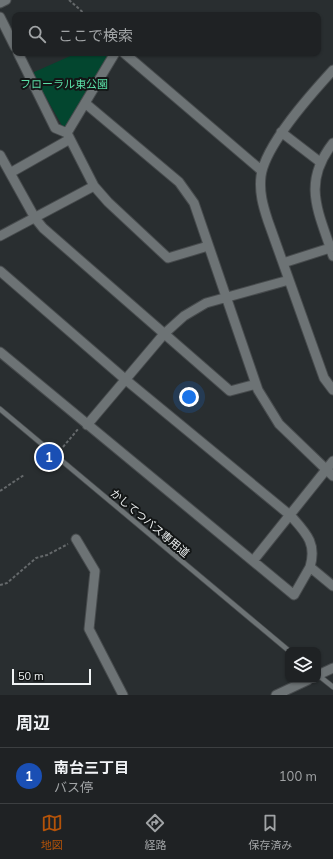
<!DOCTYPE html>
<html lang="ja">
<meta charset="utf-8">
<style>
body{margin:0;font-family:Mulish,"Noto Sans JP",sans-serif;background:#2c2f31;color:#f1f3f6}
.controls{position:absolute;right:12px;bottom:12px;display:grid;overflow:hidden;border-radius:8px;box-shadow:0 1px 3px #0004}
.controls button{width:36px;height:36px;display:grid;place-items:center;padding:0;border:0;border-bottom:1px solid #3c3f41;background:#1f2224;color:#f1f3f6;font:20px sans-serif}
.scale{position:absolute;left:12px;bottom:10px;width:79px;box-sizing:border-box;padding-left:4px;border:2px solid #f0f3f4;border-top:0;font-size:11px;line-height:14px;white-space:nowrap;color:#f0f3f4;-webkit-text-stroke:3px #131616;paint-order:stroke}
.you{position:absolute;left:189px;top:397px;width:14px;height:14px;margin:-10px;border:3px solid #fff;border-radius:50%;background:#1a73e8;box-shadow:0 0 0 6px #1a73e833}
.badge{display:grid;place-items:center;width:26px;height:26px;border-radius:50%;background:#b45309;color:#fff;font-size:13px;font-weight:700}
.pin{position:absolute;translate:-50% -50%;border:2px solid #fff;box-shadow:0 1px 4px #0006}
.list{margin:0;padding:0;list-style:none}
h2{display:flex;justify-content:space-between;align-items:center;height:52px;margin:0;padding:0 16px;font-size:17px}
h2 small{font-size:13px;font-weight:400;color:#a1a4a6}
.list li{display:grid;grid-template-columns:26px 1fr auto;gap:12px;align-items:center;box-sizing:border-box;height:56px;padding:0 16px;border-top:1px solid #3c3f41}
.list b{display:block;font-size:15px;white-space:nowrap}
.list p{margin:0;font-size:13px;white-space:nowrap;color:#a1a4a6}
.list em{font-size:13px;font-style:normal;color:#a1a4a6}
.icon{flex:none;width:22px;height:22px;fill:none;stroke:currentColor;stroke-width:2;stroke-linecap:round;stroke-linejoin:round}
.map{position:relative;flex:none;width:333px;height:695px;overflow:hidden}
.search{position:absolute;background:#1f2224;box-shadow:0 1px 3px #0004;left:12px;right:12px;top:12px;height:44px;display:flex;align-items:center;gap:10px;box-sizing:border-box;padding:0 14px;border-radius:8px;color:#a1a4a6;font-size:15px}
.sheet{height:108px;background:#1f2224}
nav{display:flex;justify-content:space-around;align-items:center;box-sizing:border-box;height:56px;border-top:1px solid #3c3f41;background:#1f2224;font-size:11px;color:#a1a4a6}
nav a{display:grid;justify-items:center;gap:2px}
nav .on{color:#b45309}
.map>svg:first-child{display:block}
.green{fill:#03462f}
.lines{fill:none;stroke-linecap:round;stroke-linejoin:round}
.service-casing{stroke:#474b4d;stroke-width:6}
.minor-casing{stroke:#474b4d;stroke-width:11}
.path{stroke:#65696b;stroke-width:2;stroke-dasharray:3 2;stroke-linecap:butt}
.service{stroke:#6d7375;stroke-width:4.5}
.minor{stroke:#6d7375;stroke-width:9}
.labels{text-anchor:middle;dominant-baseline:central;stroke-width:4;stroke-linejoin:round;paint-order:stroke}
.park-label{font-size:11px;fill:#5adfa7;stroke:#131616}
.street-label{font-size:11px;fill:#f0f3f4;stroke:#131616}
</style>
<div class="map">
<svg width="333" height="695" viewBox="0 0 333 695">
<rect width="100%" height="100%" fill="#292e30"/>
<!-- green -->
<path class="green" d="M77,53H111L64,129L32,73Z"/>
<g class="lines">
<defs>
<path id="service" d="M0,409L288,650
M318,675L333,687"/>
<path id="minor" d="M0,3L6,0
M0,17L15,47
M18,53L55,128L67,133
M115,53L67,133L94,186L108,202L168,258L208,246
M124,53L262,171
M333,70C311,94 265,145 261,176C259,192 263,206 268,221L324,378L333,390
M85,103L179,182L194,203L258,390L279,424L333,476
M281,132L320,162
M333,143C301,184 319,212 333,256
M0,155L35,218L43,228L230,391L256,384
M10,173L70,139
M0,236L94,186
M283,263L333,247
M0,271L126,380L291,516C306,533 317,543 310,567L333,586
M0,352L294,595L310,567
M87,425L164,334L184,316L206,303L289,280
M76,539L95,571L89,629L123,695
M253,561L333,461
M318,675L333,668
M276,695L308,680"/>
</defs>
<!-- service casing -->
<use href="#service" class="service-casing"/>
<!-- minor casing -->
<use href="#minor" class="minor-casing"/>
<!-- path -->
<path class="path" d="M69,0L86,15
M63,447L79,428
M0,491L24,475
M0,585L7,583L36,558L47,555L68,544"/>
<!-- service -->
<use href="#service" class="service"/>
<!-- minor -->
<use href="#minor" class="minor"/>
</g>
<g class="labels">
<!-- park labels -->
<g class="park-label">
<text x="64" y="84">フローラル東公園</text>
</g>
<!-- street labels -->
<g class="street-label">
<text transform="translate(150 523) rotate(40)">かしてつバス専用道</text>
</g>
</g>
</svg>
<div class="controls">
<button><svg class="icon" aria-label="layers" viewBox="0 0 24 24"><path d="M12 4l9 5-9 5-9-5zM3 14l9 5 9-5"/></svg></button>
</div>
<div class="scale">50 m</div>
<div class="you"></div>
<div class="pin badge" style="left:49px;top:457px;background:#1a4fb4">1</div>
<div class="search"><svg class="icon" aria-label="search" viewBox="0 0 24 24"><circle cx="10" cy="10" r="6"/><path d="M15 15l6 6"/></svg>ここで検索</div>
</div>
<section class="sheet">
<h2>周辺<small></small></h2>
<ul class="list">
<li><span class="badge" style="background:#1a4fb4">1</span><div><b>南台三丁目</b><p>バス停</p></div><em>100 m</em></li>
</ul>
</section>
<nav>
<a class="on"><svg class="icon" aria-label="map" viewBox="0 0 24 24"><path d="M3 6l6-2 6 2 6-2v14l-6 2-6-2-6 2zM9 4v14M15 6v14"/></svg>地図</a>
<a><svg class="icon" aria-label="directions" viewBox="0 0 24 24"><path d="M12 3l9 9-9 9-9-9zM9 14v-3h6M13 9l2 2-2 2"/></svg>経路</a>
<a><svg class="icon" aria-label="saved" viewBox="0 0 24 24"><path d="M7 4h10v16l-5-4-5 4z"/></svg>保存済み</a>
</nav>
